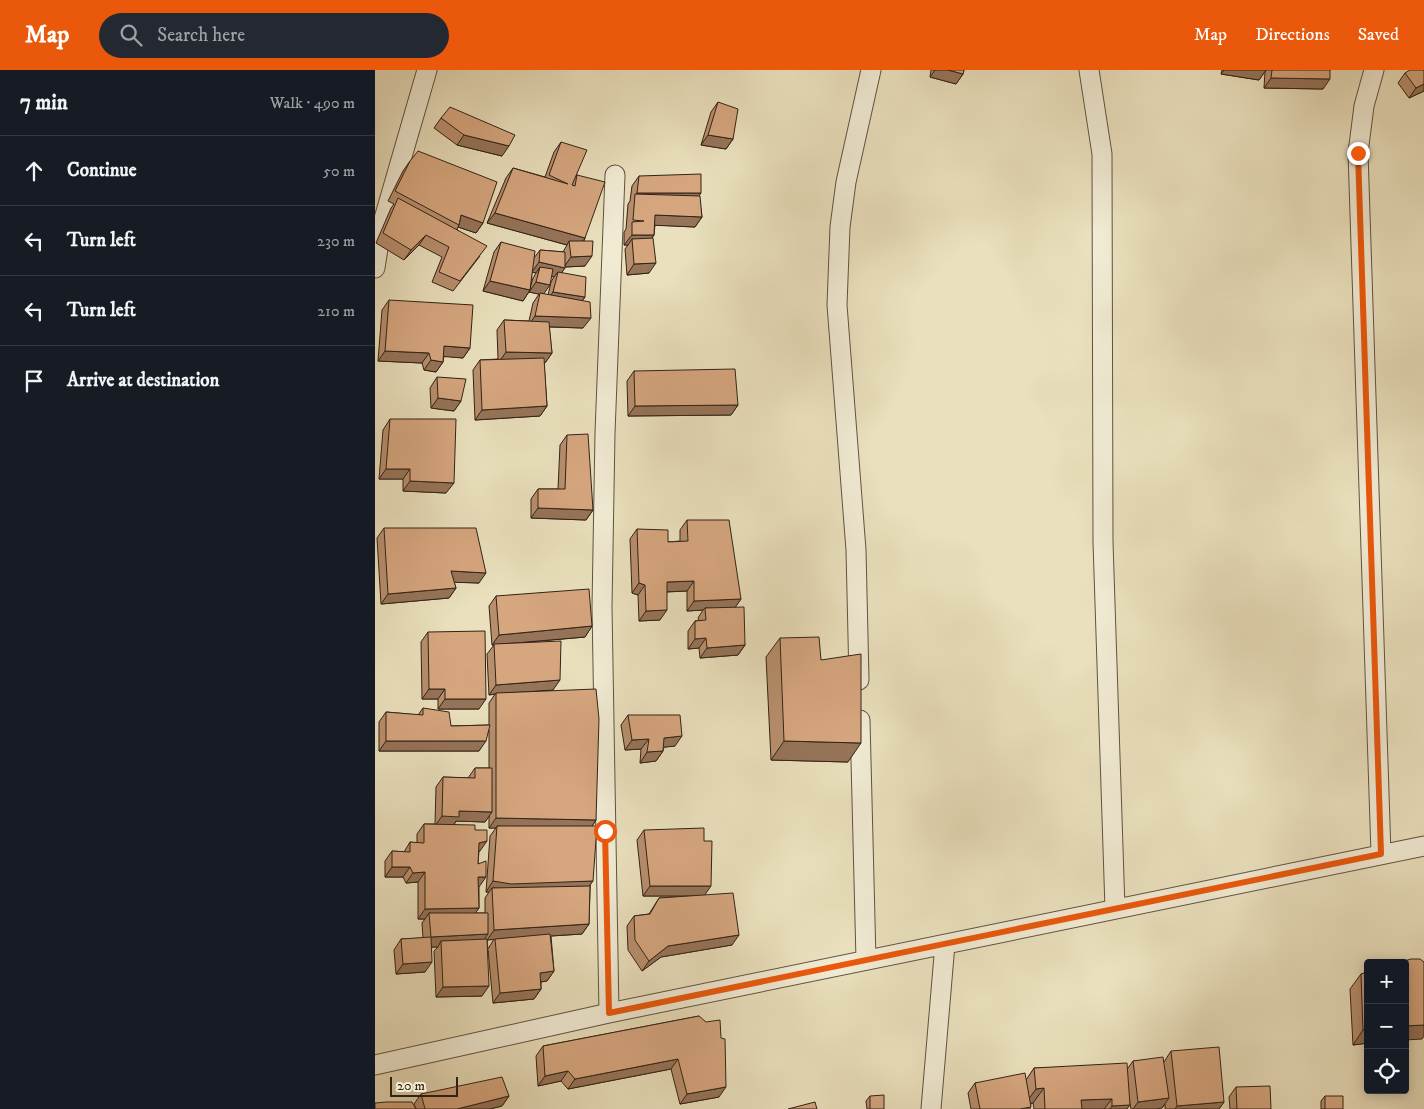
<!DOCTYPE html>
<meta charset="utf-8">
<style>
body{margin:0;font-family:"IM FELL DW Pica",serif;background:#242831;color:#f1f3f6}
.controls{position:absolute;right:15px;bottom:15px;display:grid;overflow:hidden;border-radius:5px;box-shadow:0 2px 12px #0003}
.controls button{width:45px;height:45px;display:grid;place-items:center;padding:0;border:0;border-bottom:1px solid #363941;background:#171b24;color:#f1f3f6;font:25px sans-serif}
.scale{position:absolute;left:15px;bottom:12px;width:68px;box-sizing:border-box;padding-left:5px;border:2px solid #322317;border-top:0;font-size:14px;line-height:18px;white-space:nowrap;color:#322317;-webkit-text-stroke:4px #f1ebd4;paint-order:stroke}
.stop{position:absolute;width:15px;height:15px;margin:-11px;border:4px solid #ea580c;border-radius:50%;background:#fff}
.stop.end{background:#ea580c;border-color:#fff;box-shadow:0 1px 5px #0008}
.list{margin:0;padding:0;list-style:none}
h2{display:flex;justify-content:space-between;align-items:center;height:65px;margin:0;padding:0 20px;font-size:21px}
h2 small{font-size:16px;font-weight:400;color:#9ea1a6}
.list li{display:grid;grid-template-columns:32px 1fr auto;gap:15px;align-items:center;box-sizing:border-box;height:70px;padding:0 20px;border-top:1px solid #363941}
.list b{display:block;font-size:19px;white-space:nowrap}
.list em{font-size:16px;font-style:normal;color:#9ea1a6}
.icon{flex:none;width:28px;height:28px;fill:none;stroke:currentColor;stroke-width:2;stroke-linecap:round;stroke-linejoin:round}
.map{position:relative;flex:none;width:1049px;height:1039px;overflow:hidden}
header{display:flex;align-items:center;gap:30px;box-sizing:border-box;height:70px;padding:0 25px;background:#ea580c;color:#fff}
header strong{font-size:24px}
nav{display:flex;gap:28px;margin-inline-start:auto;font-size:18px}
.search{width:350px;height:45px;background:#242831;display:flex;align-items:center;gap:12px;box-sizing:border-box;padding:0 18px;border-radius:28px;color:#9ea1a6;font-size:19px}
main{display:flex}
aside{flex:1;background:#171b24}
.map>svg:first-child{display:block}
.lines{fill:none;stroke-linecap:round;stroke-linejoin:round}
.minor-casing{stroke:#605240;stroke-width:21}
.minor{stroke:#f1ebd4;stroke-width:19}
.wall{fill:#b88f6d;stroke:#322317;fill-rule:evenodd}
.shaded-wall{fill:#967459;stroke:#322317}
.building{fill:#d6a67f;stroke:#322317}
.route{stroke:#ea580c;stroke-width:6}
</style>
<header>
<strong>Map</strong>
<div class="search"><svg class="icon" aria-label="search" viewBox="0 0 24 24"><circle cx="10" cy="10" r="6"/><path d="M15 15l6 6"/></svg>Search here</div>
<nav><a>Map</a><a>Directions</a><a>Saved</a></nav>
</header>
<main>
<aside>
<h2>7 min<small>Walk · 490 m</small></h2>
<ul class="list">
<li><svg class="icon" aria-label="ahead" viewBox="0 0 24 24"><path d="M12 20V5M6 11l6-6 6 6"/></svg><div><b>Continue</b></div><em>50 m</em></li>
<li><svg class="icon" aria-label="left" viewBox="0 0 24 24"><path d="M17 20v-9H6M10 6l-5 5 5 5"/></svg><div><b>Turn left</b></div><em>230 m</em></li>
<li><svg class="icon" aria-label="left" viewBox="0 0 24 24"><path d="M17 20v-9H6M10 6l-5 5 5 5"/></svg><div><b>Turn left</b></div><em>210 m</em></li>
<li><svg class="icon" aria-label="arrive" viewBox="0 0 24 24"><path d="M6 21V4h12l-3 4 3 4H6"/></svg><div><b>Arrive at destination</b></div></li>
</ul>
</aside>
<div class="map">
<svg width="1049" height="1039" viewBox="0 0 1049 1039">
<rect width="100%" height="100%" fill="#eae0bd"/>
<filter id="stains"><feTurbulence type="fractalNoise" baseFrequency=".004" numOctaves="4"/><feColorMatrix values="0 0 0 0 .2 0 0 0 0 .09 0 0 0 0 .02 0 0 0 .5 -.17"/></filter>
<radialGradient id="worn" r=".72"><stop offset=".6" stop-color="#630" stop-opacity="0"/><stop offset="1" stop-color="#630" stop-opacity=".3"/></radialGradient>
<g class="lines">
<defs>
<path id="minor" d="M714,0L727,84L728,472L740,839
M999,0L989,36L983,83L1006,784
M0,198L6,159L52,0
M484,610L481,480L462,235L465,157L471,112L496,0
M485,650L491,890
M234,943L227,537L230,363L240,105
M0,995L234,943L1049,776
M556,1039L570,874"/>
</defs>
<!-- minor casing -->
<use href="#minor" class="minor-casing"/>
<!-- minor -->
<use href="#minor" class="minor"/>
</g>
<!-- wall -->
<path class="wall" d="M556,0H589L588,4L581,14L555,7Z
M847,0H955L948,19L889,18L890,1L884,10L846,4Z
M1049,0V21L1034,28L1023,13L1030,3Z
M343,32L358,69L351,79L326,75L336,42Z
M66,48L127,86L82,75L59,58Z
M186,72L202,105L210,168L209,171L210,196L190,197L187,202L210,227L207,231L208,258L174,257L177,283L170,293H169L172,336L165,346L100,350L98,300L105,290L123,289L122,260L129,250L154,251L158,233L164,224L154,222L158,208L161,203L157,202L155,220L148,231L108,221L119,182L126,172L159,188L165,180L188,182L192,175L112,153L131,108L138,98L170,107L179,82ZM176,206L179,207L176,212L173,225L168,224Z
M35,91L108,153L101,163L83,157L82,159L105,186L78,221L57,212L67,187L44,175L29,190L1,173L16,138L19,134L13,131L28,101Z
M264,106L324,126L327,147L320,157L280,155L279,165L277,168L274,203L252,205L250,179L253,175H249V162L251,159L253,134L255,131L257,116Z
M14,230L95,278L88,288L69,286L68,292L61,302L49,300L47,293L3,291L7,240Z
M259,301L363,335L356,345L253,346L252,311Z
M62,307L86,331L79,341L56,338L55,318Z
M15,349L71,423L28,421V409H4L8,360Z
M192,365L218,440L211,450L156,448V429L163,419H183L185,375Z
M312,450L366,529L360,537L370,575L363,585L325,588L324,578L313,579V561L320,551L324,550L323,548L328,540L312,541V521L292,522L285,550L264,551L263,525L257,523L255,469L262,459L293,472L305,471V460Z
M9,458L104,513L79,512L81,518L74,528L6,534L2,468Z
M121,526L217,556L210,567L132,574L178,620L156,621L221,750L217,756L214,854L207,864L176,866L179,901L172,911L166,912V919L159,929L118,933L113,880L107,926L61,927L59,881L63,877H57L50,902L21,904L19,880L26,869L48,868L47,853L50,849H43V812L31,813L28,807H10V791L17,781L29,782L35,772L42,773V764L49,754H60L61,717L68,707L93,708L100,698H114V660L104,681H4V652L11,642L43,645L48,638L76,656L114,655V633L120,624L114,625L112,584L119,575H117L114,536ZM114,746V758H121L115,766L111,822H114L110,828V843H100L104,838V817L103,794L104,781H105L100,760L79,755L81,751L110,752ZM119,869L113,879L112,870Z
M53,562L104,639H63V629H47L46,572Z
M405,568L446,590L473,692L396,690L391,587Z
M253,645L300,676L289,677L288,681L281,691L265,693L266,679L250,680L246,655Z
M269,760L329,825L357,875L286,887L267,901L253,880L252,856L259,846L274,844L284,828L314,826H268L262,770Z
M993,902V973L978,975L975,919L986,904Z
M324,946L344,1027L305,1034L296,999L193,1019L186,1011L163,1016L161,986L168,976Z
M796,981L849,1032L844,1039H790V1034L787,1038L781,1039H756L754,1029L752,1039H659L658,1033H656L655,1039H596L593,1023L600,1013L651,1010L659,998H753L758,991L789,992Z
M861,1017L896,1039H855L854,1027Z
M46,1024L134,1026L127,1036L115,1039H0H41L39,1034Z
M495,1026L509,1039H492L491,1031Z
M950,1026L968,1039H946V1031Z"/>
<!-- shaded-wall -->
<path class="shaded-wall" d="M560,0H573L588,4L581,14L555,7Z
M849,0H891L884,10L846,4Z
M896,8L955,9L948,19L889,18Z
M1049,14V21L1034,28L1041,18Z
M89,65L134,76L127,86L82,75Z
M333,65L358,69L351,79L326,75Z
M262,123H326L319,134L260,126Z
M120,143L210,168L203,178L194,171L192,175L112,153Z
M86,145L108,153L101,163L83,157L84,155Z
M280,145L327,147L320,157L273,155Z
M51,165L44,175L29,190L36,180Z
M257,165H279L272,175L257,169L253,175H249Z
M217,186L210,196L189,197L196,187Z
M164,192L190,198L183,208V202L179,207L163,204L165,197L161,203L157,202Z
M281,193L274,203L252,205L259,194Z
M115,211L155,220L148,231L108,221Z
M161,212L175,215L168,225L154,222Z
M178,222L210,227L203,237L171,232Z
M160,246L216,248L208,258L153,256Z
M69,276L95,278L88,288L62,286Z
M10,281L54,283L47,293L3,291Z
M131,282L177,283L170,293L124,292Z
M56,290L68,292L61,302L49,300Z
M63,328L86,331L79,341L56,338Z
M363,335L356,345L253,346L260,336Z
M172,336L165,346L100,350L107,340Z
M11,399H35L28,409H4Z
M35,411L79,413L71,423L28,421Z
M163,438L218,440L211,450L156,448Z
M76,501L111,503L104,513L69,512Z
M319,511L312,521L285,522L292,512Z
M264,513L270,515L263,525L257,523Z
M81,518L74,528L6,534L13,524Z
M366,529L359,539L330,538L328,540L312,541L319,531Z
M292,540L285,550L264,551L271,541Z
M217,556L210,567L117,575L124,565Z
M331,568L324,578L313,579L320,569Z
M370,575L363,585L325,588L332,578Z
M185,610L178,620L121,624V623L120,624L114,625L121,615Z
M54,619H70L63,629H47Z
M70,629H111L104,639H63Z
M307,666L300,676L282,678L289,668Z
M274,669L266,679L250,680L257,670Z
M11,671H111L104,681H4Z
M409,671L486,673L473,692L396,690Z
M288,681L281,691L265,693L272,682Z
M84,741L117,742L110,752L81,751L77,757L60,756L67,746Z
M121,748L221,750L214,761L122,756L121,758H114Z
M112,771L105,781L97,783L104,773Z
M17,797H35L28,807H10Z
M50,802L43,812L31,813L38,803Z
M103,807H111L104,817H96Z
M118,811H218L211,821L117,818L114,822H111Z
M275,816H336L329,826H268Z
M104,838L97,848L54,843L50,849H43L50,839Z
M214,854L207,864L112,870L119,860Z
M113,864L106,874L66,871L63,877H49L56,867Z
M364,865L357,875L286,887L267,901L274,891L293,876Z
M57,892L50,902L21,904L28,894Z
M179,901L172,911L158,913L165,903Z
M114,916L107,926L61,927L68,917Z
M166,919L159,929L118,933L125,923Z
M1049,955V966L1047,969L1030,970V956Z
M993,959V973L978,975L988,960Z
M303,989L296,999L193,1019L200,1009Z
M193,1001L186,1011L163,1016L170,1006Z
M351,1017L344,1027L305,1034L312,1024Z
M669,1018L658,1033L650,1034L661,1019Z
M134,1026L127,1036L115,1039H82Z
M794,1028L787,1038L781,1039H758L763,1032Z
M737,1029L729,1039H700L706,1030Z
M849,1032L844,1039H800L802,1036Z
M755,1035L752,1039H735L737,1036Z"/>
<!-- building -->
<path class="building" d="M573,0H589L588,4Z
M897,0H955V9L896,8Z
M1035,0H1049V14L1041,18L1030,3Z
M343,32L363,39L358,69L333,65Z
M75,37L140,65L134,76L89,65L66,48Z
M186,72L212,80L197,115L200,116L202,105L230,112L210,168L120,143L138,98L193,114L174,105Z
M43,81L122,112L108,153L86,145L84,155L20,121L35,91Z
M326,104V123H262L264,106Z
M260,124L325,126L327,147L280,145L279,165H257V152L269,151L258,150Z
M23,128L112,176L85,211L64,202L74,177L51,165L36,180L8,163Z
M278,168L281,193L259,194L257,169Z
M194,171H218L217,186L196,187Z
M126,172L160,181L155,220L115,211Z
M165,180L190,182V198L164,192Z
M165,197L178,199L175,215L161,212Z
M183,202L211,207L210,227L178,222Z
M165,223L215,232L216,248L160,246Z
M14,230L98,235L95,278L69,276L68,292L56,290L54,283L10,281Z
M129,250L174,252L177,283L131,282Z
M169,288L172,336L107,340L105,290Z
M360,299L363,335L260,336L259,301Z
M62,307L91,309L86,331L63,328Z
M15,349H81L79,413L35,411V399H11Z
M213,364L218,440L163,438V419H190L192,365Z
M312,450H354L366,529L319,531V511L292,512V540L271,541L270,515L264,513L262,459L293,460V472L313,471Z
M9,458H101L111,503L76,501L81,518L13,524Z
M214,519L217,556L124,565L121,526Z
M369,537L370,575L332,578L331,568L320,569V551L331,550L330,538Z
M110,561L111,629H70V619H54L53,562Z
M444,567L446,590L486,584V673L409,671L405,568Z
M186,571L185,610L121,615L119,574Z
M221,619L224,649L221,750L121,748V623Z
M48,638L74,642L76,656L115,655L111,671H11V642L48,645Z
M253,645H305L307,666L289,668L288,681L272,682L274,669L257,670Z
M100,698H117V742L84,741V747L67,746L68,707L100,708Z
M49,754L100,755V760H112V771L104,773L103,794L111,791V807H103L104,838L50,839V802L38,803L35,797H17V781L35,782V772L49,773Z
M122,756H222L218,811L136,814L118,811Z
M329,758V771H337L336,816H275L269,760Z
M215,816L214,854L119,860L117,818Z
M358,823L364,865L293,876L274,891L260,870L259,846L275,844L284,828Z
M54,843H113V864L56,867Z
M175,864L179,901L165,903L166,919L125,923L120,869Z
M56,867L57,892L28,894L26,869Z
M112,869L114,916L68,917L66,871Z
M1036,889H1045L1049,892V955L1030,956V893H1023Z
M993,902V959L988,960L986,904Z
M324,946L331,952L345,950L346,968L350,969L351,1017L312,1024L303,989L200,1009L193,1001L170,1006L168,976Z
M844,977L849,1032L802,1036L796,981Z
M788,987L794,1028L763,1032L758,991Z
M752,993L755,1035L737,1036V1029L706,1030L707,1039H670L669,1018L661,1019L659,998Z
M650,1003L656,1037L645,1039H605L600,1013Z
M127,1007L134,1026L82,1039H50L46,1024Z
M895,1016L896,1039H862L861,1017Z
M509,1025V1039H495V1026Z
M950,1026H968V1039H950Z
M11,1032H37L41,1039H0V1033Z
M440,1032L442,1039H413Z"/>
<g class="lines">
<!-- route -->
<path class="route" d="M230,761L234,943L1006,784L983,83"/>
</g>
<rect width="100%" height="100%" filter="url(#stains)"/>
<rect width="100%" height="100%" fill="url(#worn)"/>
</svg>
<div class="controls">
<button>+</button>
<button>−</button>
<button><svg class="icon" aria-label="locate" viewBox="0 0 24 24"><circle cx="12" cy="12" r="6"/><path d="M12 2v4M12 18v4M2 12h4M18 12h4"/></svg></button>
</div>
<div class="scale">20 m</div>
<div class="stop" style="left:230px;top:761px"></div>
<div class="stop end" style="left:983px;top:83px"></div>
</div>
</main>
